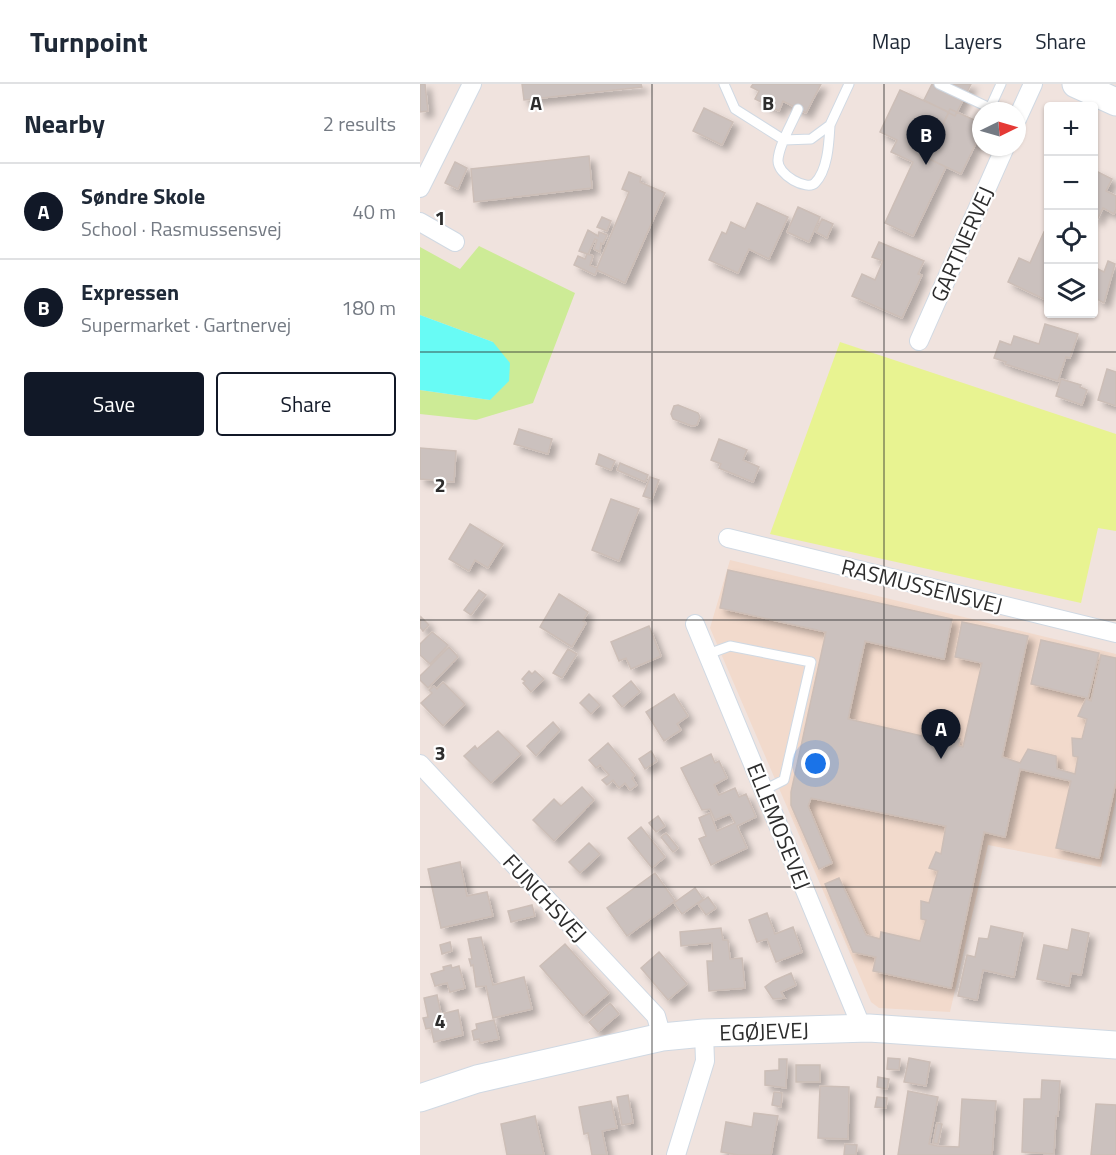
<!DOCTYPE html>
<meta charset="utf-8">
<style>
body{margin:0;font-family:"Titillium Web",sans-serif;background:#f6f6f7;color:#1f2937}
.controls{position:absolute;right:18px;top:18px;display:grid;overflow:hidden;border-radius:6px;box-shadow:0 2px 4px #0004}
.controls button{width:54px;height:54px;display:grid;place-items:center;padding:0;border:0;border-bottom:2px solid #e0e1e3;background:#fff;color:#1f2937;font:30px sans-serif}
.compass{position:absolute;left:552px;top:18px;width:54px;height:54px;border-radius:50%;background:#fff;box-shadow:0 2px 4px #0004;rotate:85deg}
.you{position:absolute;left:396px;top:680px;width:21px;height:21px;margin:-15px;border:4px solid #fff;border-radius:50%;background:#1a73e8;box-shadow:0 0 0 9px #1a73e833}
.badge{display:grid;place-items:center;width:39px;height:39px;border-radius:50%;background:#111827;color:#fff;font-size:20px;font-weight:700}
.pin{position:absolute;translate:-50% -50px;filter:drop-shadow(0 2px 3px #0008)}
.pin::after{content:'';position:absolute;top:32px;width:21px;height:18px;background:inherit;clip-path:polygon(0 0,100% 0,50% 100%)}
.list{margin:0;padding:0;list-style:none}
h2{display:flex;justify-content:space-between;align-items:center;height:78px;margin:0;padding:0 24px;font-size:26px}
h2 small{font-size:20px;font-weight:400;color:#747a83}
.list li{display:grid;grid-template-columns:39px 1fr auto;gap:18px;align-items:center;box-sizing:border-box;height:96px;padding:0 24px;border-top:2px solid #e0e1e3}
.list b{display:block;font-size:22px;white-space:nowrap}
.list p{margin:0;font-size:20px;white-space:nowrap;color:#747a83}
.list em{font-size:20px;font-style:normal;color:#747a83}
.actions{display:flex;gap:12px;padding:18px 24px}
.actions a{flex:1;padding:14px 0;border:2px solid #111827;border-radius:6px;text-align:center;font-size:21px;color:#111827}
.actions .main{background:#111827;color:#fff}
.icon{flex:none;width:33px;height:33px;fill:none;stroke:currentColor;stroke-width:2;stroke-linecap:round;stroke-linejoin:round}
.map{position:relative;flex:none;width:696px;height:1071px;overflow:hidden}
header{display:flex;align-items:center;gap:36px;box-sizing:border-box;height:84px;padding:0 30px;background:#fff;border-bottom:2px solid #e0e1e3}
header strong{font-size:28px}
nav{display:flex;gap:33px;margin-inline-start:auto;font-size:21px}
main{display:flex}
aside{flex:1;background:#fff}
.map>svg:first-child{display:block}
.education{fill:#f2dacc}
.green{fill:#cdeb96}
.pitch{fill:#e8f391}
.water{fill:#68fbf5}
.building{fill:#cbc1be;stroke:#ccbeb7;stroke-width:1.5;filter:url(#shadow)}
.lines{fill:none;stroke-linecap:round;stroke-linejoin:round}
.lane-casing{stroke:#d0d9e3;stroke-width:11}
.street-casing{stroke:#d0d9e3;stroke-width:20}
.secondary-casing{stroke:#d0d9e3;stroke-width:29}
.lane{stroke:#fff;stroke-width:9}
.street{stroke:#fff;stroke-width:18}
.secondary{stroke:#fff;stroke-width:27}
.grid{fill:none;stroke:#2d2d2d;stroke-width:1.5;stroke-opacity:0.55}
.labels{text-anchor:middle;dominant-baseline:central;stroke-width:4.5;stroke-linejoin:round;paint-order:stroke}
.street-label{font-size:22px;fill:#2d2d2d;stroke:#fff}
.grid-label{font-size:20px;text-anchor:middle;font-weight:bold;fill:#2d2d2d;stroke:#fff;stroke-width:4.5;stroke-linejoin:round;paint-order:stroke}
</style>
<header>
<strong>Turnpoint</strong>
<nav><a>Map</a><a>Layers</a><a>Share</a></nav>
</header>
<main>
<aside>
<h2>Nearby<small>2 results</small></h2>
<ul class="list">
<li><span class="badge">A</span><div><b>Søndre Skole</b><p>School · Rasmussensvej</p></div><em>40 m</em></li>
<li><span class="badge">B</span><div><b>Expressen</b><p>Supermarket · Gartnervej</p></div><em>180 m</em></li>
</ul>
<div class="actions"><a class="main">Save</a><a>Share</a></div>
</aside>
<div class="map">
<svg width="696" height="1071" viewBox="0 0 696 1071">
<defs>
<filter id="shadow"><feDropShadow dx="5.5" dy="5.5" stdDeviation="3" flood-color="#0004"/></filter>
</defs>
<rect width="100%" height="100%" fill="#f0e3de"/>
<!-- education -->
<path class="education" d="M310,476L696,570V715L681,783L568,761L530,928L459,924L451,918L290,544Z"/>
<!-- green -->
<path class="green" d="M59,162L155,209L113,319L56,336L0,330V306L70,316L73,258L0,231V163L40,185Z"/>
<!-- pitch -->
<path class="pitch" d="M420,258L696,350V447L678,444L661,519L350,450Z"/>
<!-- water -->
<path class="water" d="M0,231L73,258L90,279L89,297L70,316L0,306Z"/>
<!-- building -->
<path class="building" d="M0,0H5L8,27L0,28Z
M102,0H221L222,3L104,16Z
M333,0H401L386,29L363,17L359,27L335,15L339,7L331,3Z
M512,0H551L535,32L504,16Z
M480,6L529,28L507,74L526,83L493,152L465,139L493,78L471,68L477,56L460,48Z
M284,24L313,38L302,61L273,47Z
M530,25L561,39V49L541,90L507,74Z
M169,72L172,104L54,118L51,85Z
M35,78L47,84L38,105L25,99Z
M674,86L692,95L686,107L696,112V125L694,130L683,124L677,136L674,134Z
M209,88L221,93L220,98L245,109L205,199L177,186L175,191L154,181L158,172L165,175L167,170L159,167L168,146L178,152L179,148L187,151L183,160L181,159L180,168L174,165L177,156L175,155L168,170L173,172L170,181L177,184L209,108L202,105Z
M337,119L368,133L349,175L329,165L318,189L289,176L302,148L306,150L311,138L325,145Z
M378,123L400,133L389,158L367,148Z
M182,133L191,137L187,147L177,143Z
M402,135L413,140L407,154L396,148Z
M624,148L628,151V217L588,198L599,174L610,179Z
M459,158L504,177L498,190L502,191L482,234L432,212L442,190L455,196L463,177L452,173Z
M688,177L695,180L684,219L675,214L678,206L674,204V183L684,188Z
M625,240L658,250L650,274L646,273L638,297L585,280L586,278L574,274L580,257L591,261L594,252L619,260Z
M687,285L696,288V322L678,316Z
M641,295L661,301L660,303L667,306L662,321L636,312Z
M258,321L278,329L280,333L277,341L272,342L253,335L251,330L254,322Z
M99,345L132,355L128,370L94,360Z
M299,355L327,366L323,376L339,383L333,398L299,384L301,380L291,376Z
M0,364L36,367L34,398L0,395Z
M179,370L195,377L191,386L176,380Z
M200,379L228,391L225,398L197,386Z
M230,393L239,396L232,415L223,412Z
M191,415L219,425L199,477L172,466Z
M50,440L83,460L68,484L55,476L49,487L29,475Z
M308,486L532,535L524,575L445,557L428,635L502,652L503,647L540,655L538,662L543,663L562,579L535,573L542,538L608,552L582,673L600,679L608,665L636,672L637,685L655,690L658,673L653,672L652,654L662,655L667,635L658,632L666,615L671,617L681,571L696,574V697L679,774L636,764L651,697L600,685L585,753L564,748L531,904L453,887L456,873L433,868L405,800L419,794L446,851L460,855L461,848L500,857L506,836L501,835V817L509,819L518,787L509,784L516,768L521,770L526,742L391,714L388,722L412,779L399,785L371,721V708L406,548L300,524Z
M59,506L66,511L51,531L44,526Z
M139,510L168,528L163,537L166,539L152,563L120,543Z
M1,533L9,541L3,547L0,543Z
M229,542L241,572L211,585L206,574L199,577L191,558Z
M12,548L28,561L10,580L0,571V560Z
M621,556L679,569L668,614L611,600Z
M29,563L38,573L8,604L0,596V592Z
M148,565L157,570L142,594L133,589Z
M109,587L112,590L115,587L124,595L111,608L103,599L105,597L102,595Z
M211,597L220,608L202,623L193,612Z
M23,598L45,620L23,642L1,619L12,609L9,606L14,602L17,605Z
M169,610L180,621L171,630L160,619Z
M254,610L268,632L257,640L261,646L244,657L226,628Z
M133,638L140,646L116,672L107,662Z
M78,647L101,670L71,699L44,672L55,662L57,665Z
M188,659L215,691L212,694L217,701L210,706L205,699L199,704L193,696L187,701L182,696L189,691L180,681L176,684L169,676Z
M231,667L237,677L225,685L219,675Z
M291,670L295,679L299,677L307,694L294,701L299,711L315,704L319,713L326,710L336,733L317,742L327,764L291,781L279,755L286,752L279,734L290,729L297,747L315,739L310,730L295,736L290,725L282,726L261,684Z
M162,703L174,716L134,757L113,736L134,715L141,722Z
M238,732L245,742L236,748L229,739Z
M221,743L245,773L232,784L208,754Z
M246,749L258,764L253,768L241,753Z
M169,759L180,770L160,789L149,778Z
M40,778L47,812L67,808L73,832L21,844L8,785Z
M235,789L255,817L207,852L187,824Z
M275,804L283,815L262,830L254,819Z
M288,813L296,824L286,831L278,820Z
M112,821L115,832L91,838L88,827Z
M347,829L355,850L373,843L382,868L356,878L347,855L337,858L329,836Z
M571,842L603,849L594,893L563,886L557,916L538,912L547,871L555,873L559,854L568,855Z
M301,844L303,856H308L310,875L322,874L325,904L289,907L287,877H293L292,859L261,862L260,848Z
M652,845L669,849L661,891L651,889L649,902L617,895L624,861L648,866Z
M61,853L73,901L104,893L112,925L73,934L66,902L56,903L53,881L51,882L49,875H52L48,855Z
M30,858L32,867L22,870L20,861Z
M145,860L189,909L163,932L120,882Z
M239,868L267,900L248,916L221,884Z
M31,881L32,884L39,882L45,904L30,908L27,899L15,902L11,890L24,886L23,883Z
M371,889L376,901L361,908L365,914L353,915L345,903L353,897Z
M17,911L21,930L38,926L43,951L14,958L11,944L6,945L3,934L8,933L4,914Z
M190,919L199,930L178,948L169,938Z
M74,936L79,955L60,959L59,955L54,956L52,947L57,945L56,940Z
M468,974L480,975L479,986L467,985Z
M489,974L510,978L506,1002L484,998Z
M359,975H367L366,1004L345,1001V987L359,986Z
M376,981H400V998H376Z
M458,993L469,995L467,1005L457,1003Z
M622,996L640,997L638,1032H636L634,1070L602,1068L604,1015H621Z
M400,1002L429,1003L428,1055L398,1054Z
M488,1007L518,1013L509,1060L517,1062L539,1063L542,1015L576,1017L572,1071H478Z
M354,1008L362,1009L361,1023L352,1021Z
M208,1011L213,1039L202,1041L197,1013Z
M457,1013L467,1014L466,1024L455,1023Z
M191,1017L197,1044L182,1047L187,1071H172L168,1049L164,1050L159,1023Z
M676,1020L696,1021V1071H671Z
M334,1029L358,1032L351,1071H318L301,1068L306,1038L332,1043Z
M115,1032L124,1071H87L81,1040Z
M517,1039L522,1040L518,1060L513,1059Z
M425,1060L437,1061L436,1071H424Z"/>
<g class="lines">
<defs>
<path id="lane" d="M304,0L315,25L364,56L391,55L410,41L429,0
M519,0L570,24L581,0
M378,25C372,40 359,60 358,76C357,91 387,107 395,99C408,86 409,58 410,41
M288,570L310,562L391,578L364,696L344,706"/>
<path id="street" d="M597,35L613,0
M0,104L52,0
M0,138L35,158
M499,257L585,63
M308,454L696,549
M275,540L442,944
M0,680L236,932L242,953
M256,1071L285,977L284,949"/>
<g id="secondary">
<path d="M656,0L696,18"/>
<path id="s1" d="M0,1014L57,995L242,953L284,949L449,944L696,961"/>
</g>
</defs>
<!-- lane casing -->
<use href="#lane" class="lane-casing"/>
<!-- street casing -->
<use href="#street" class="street-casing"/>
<!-- secondary casing -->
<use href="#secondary" class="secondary-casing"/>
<!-- lane -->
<use href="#lane" class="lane"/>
<!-- street -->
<use href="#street" class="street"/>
<!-- secondary -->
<use href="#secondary" class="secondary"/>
</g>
<!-- grid -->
<path class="grid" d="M232,0V1071M464,0V1071M0,268H696M0,536H696M0,803H696"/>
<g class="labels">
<!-- street labels -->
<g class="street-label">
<text transform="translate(542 160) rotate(-66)">GARTNERVEJ</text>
<text transform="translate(502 502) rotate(14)">RASMUSSENSVEJ</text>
<text transform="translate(359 742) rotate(68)">ELLEMOSEVEJ</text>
<text transform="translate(125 814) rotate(47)">FUNCHSVEJ</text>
<text stroke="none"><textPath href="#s1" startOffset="352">EGØJEVEJ</textPath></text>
</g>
</g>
<g class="grid-label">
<text x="116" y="26">A</text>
<text x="348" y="26">B</text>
<text x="20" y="141">1</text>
<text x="20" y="408">2</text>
<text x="20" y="676">3</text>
<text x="20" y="944">4</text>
</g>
</svg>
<div class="controls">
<button>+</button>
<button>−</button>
<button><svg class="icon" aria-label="locate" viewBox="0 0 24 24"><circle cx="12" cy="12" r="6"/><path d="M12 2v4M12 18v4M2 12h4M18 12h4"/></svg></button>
<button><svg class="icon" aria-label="layers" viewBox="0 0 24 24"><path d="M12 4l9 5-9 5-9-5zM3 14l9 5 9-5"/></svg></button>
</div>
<svg class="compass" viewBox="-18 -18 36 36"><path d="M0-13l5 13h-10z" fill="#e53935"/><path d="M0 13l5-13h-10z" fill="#747a83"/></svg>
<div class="you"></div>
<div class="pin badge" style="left:521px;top:675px">A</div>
<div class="pin badge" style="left:506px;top:81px">B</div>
</div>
</main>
